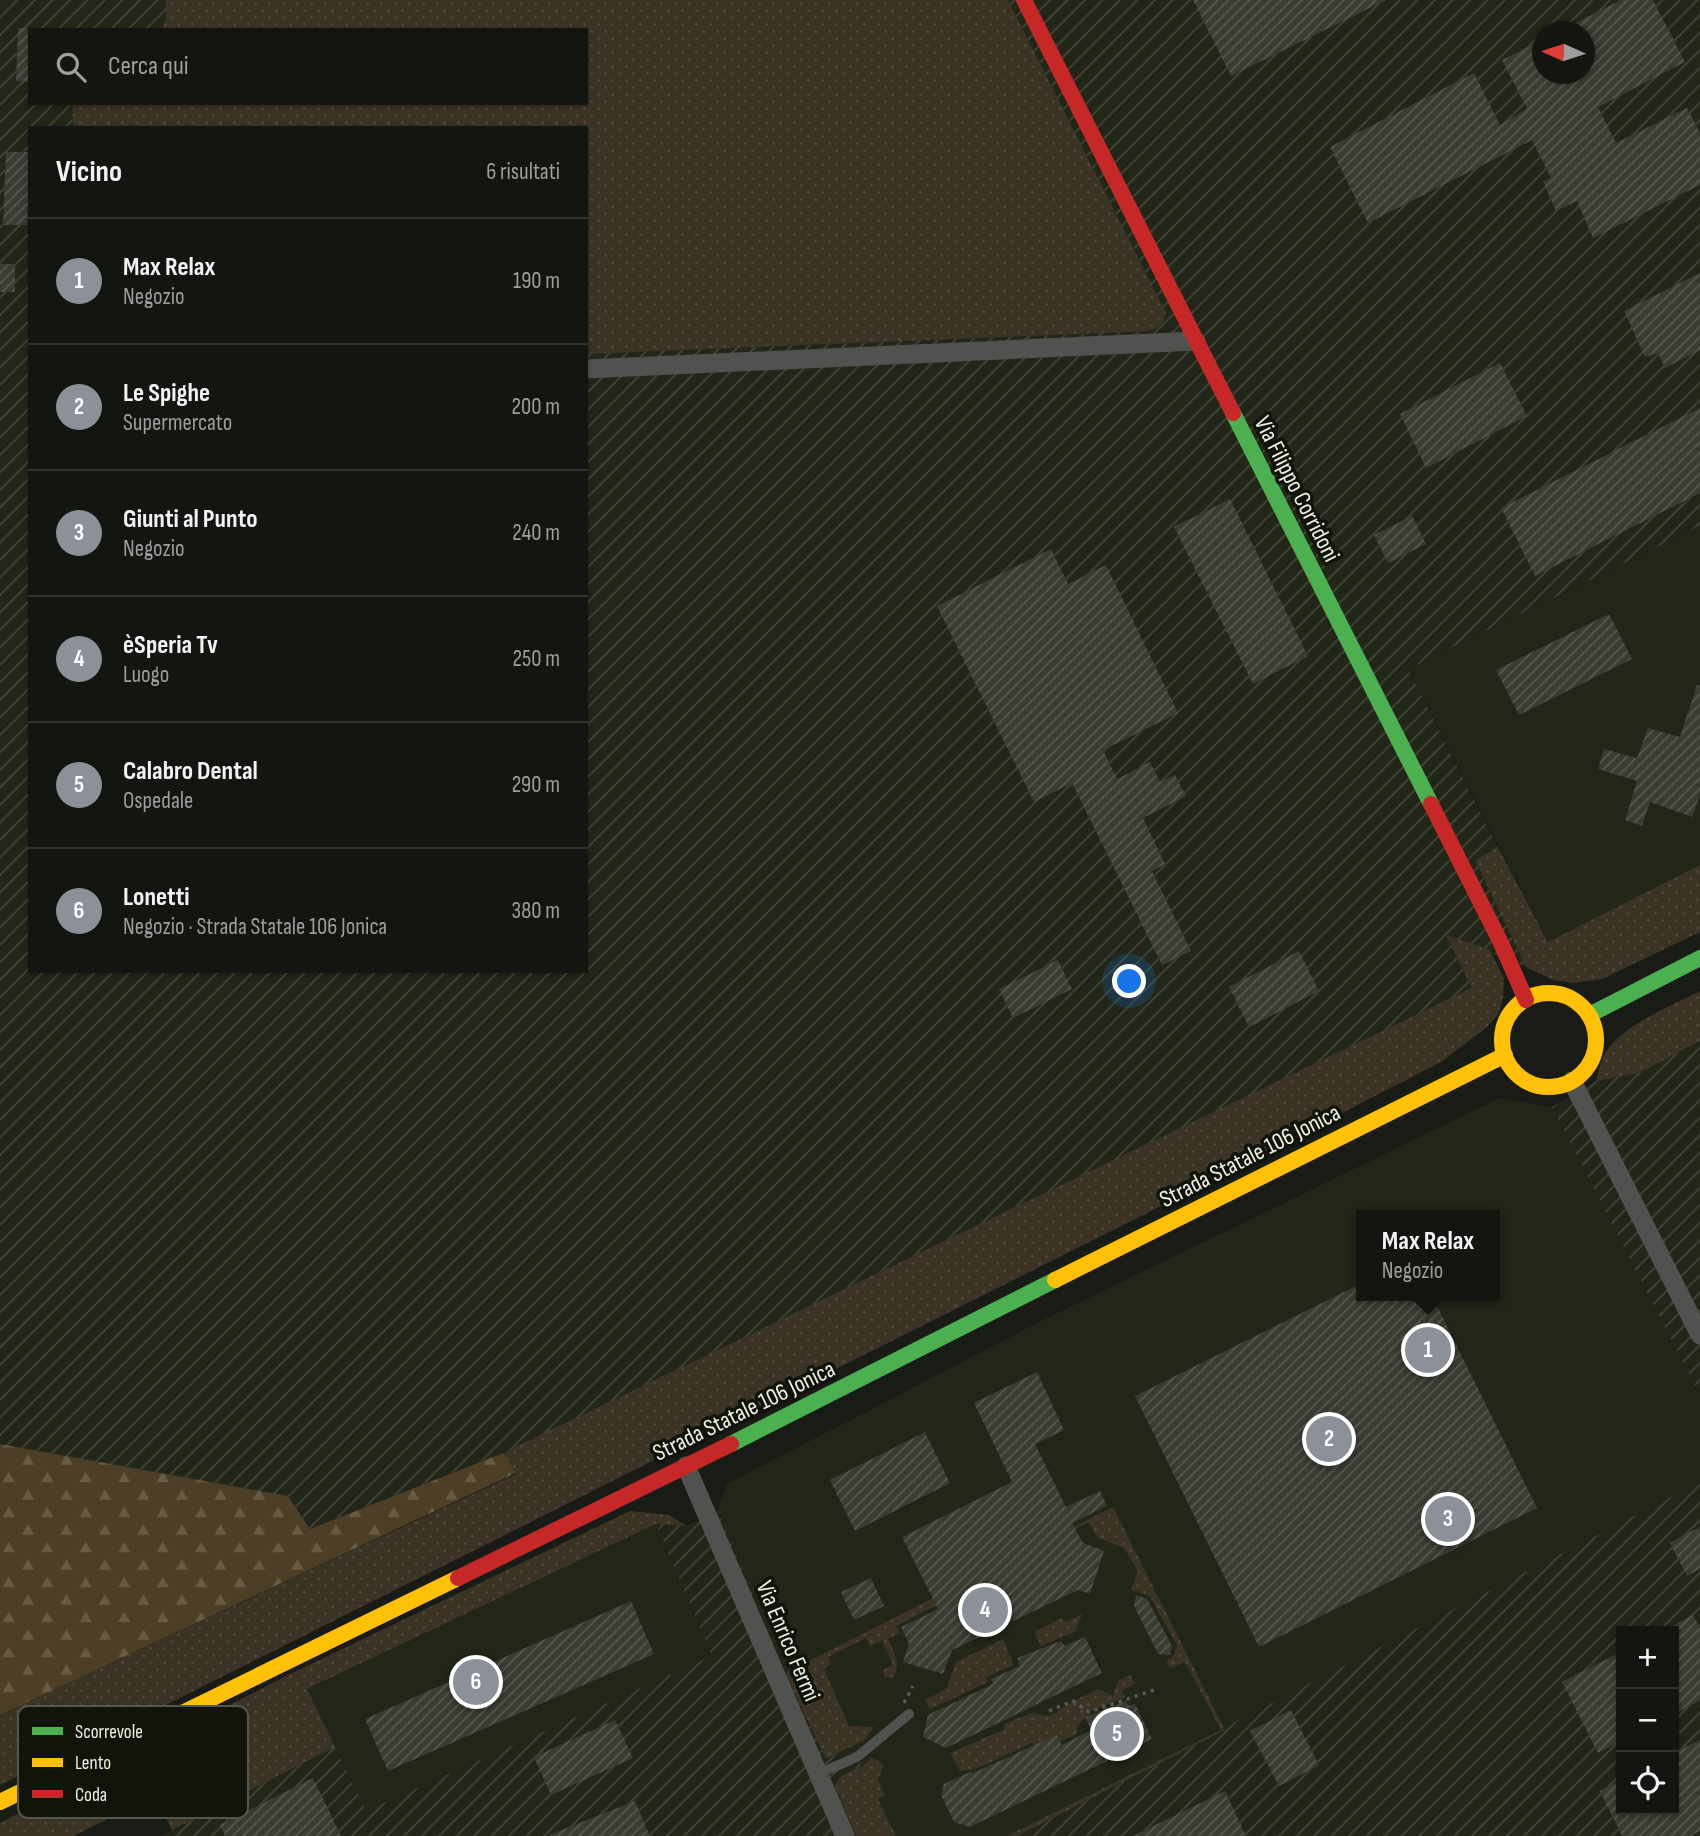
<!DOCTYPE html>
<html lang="it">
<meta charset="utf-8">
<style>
body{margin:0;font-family:"Sofia Sans Condensed",sans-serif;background:#20221e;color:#f1f3f6}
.controls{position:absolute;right:21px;bottom:21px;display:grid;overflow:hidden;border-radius:0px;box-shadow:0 2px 5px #0004}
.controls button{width:63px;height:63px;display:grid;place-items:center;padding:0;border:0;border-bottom:2px solid #323430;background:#131510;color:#f1f3f6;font:35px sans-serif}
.compass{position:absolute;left:1532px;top:21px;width:63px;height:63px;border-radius:50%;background:#131510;box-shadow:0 2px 5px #0004;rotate:273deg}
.you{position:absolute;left:1130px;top:982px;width:24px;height:24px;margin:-18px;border:5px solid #fff;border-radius:50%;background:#1a73e8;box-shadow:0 0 0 10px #1a73e833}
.badge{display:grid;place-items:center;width:46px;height:46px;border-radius:50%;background:#8c9099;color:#fff;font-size:23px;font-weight:700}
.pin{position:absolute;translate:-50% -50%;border:4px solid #fff;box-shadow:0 2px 7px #0006}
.popup{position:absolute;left:1356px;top:1210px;width:144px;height:91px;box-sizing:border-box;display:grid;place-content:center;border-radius:0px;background:#131510;filter:drop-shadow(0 2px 5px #0005);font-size:23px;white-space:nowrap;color:#9d9f9f}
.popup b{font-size:26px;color:#f1f3f6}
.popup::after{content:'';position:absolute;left:50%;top:100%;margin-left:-14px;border:14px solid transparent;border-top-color:#131510}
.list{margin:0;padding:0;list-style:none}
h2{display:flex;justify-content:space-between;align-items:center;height:91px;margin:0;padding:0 28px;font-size:30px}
h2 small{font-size:23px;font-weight:400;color:#9d9f9f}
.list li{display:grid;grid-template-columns:46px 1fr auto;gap:21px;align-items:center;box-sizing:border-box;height:126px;padding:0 28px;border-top:2px solid #323430}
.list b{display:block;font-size:26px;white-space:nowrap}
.list p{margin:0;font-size:23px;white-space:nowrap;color:#9d9f9f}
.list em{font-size:23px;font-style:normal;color:#9d9f9f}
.icon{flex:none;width:38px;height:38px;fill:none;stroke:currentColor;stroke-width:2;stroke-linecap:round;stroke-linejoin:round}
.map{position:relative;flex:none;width:1700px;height:1836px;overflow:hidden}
.search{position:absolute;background:#131510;box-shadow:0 2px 5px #0004;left:28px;top:28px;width:560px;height:77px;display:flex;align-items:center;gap:18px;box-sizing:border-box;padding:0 24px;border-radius:0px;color:#9d9f9f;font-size:26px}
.panel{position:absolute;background:#131510;box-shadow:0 2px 5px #0004;left:28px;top:126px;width:560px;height:847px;border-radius:0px}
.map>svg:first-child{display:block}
.built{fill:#212618;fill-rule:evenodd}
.industrial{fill:url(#industrial-furrows);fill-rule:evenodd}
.grass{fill:url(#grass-dots)}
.forest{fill:url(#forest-firs)}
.building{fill:url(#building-hatch)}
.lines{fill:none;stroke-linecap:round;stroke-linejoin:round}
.path{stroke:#555855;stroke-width:3.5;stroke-dasharray:3.5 5;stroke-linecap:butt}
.lane{stroke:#4f524f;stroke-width:10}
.street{stroke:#4f524f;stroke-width:19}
.fast{stroke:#4caf50;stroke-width:16}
.slow{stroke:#ffc107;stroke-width:16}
.jam{stroke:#c62828;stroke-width:16}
.labels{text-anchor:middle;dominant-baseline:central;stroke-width:7;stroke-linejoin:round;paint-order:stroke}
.street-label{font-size:24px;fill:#eef0e9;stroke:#11140b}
.key{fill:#11140b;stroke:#53564e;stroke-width:2}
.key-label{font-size:19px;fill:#eef0e9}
</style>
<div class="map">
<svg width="1700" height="1836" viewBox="0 0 1700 1836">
<defs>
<pattern id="industrial-furrows" width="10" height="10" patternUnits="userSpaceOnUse" patternTransform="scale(1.75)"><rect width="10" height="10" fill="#212618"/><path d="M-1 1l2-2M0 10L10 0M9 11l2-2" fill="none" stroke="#42463a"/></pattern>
<pattern id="grass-dots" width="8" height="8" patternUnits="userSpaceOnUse" patternTransform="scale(1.75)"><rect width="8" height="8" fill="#3b3324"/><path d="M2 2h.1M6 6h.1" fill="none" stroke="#4e4739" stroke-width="1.8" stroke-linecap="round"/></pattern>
<pattern id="forest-firs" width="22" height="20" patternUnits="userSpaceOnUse" patternTransform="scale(1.75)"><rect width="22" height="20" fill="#4d3f26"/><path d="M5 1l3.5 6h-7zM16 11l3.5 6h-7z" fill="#675b46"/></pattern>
<pattern id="building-hatch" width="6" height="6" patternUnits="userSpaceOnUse" patternTransform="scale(1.75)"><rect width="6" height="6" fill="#3a3b32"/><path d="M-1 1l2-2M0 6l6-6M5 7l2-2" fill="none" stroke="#575850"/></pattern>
</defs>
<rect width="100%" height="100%" fill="#191c16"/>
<!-- built -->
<path class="built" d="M1700,526V865L1548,942L1408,669Z
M1700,1041V1836H892L835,1786L856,1836H161L334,1747L306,1690L656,1524L687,1526L718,1510L727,1484L1039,1322L1500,1098L1552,1107L1596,1081L1639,1073ZM1362,1215H1494V1296H1362ZM1621,1631H1674V1810H1621ZM786,1673L853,1747H852L826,1759Z"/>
<!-- industrial -->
<path class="industrial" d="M0,0H166V19L161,30H30V103H72L73,128H30V971H586V354L1149,331L1162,325L1166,313L1008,0H1700V526L1408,669L1498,847L1475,860L1526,967L1447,936L1473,988L522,1445L310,1529L288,1496L0,1444ZM1542,32H1584V74H1542Z
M1700,1041V1396L1552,1107L1596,1081L1639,1073Z
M1700,1482V1836H1017L1224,1731L1225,1727ZM1621,1631H1674V1810H1621Z
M718,1510L785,1673L826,1759L853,1747L862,1767L841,1776L835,1786L856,1836H161L335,1747L366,1811L712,1656L656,1524L687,1526Z"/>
<!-- grass -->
<path class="grass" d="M166,0H1008L1166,313L1162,325L1150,331L586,354V128H73L72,103H586V30H161L166,19Z
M1498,847L1548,942L1700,865V932L1602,979L1574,983L1553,980L1526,967L1475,860Z
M1446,935L1489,949L1504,978L1503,998L1499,1013L1487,1027L1441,1062L1161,1206L102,1737L0,1785V1715L516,1474L503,1453L1472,988Z
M1700,991V1041L1639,1073L1596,1081C1599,1071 1601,1059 1607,1050C1627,1023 1671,1006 1700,991Z
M1113,1507L1225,1730L1017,1836H1007L1221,1730L1185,1662L1170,1668L1166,1661L1173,1657L1177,1645L1150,1596L1131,1590L1138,1571L1124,1548L1098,1538L1089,1522L1014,1561L1016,1564L896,1626L900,1633L888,1639C894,1653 903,1665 892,1678L885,1677L883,1670L893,1665L882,1641L870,1646L866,1638L828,1657L831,1664L824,1669L849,1726L874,1727L865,1740L826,1759L785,1673Z
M630,1511L669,1515L687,1526L656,1524L307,1689L335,1747L172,1830L155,1795L74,1836H0V1823L286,1676Z
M1082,1614L1076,1631L1041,1646L1034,1632L1062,1618L1066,1622Z
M1003,1639L1014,1665L986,1677L988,1682L930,1709L925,1700L946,1689L956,1662Z
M1130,1675L1135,1684L1121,1691L1125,1697L1089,1712L1077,1727V1734L1037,1751L1032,1743L973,1770L960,1771L950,1753L1003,1730L1005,1724L1030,1713L1050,1716L1073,1701L1098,1689L1113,1696L1118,1681Z
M872,1757L884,1765L878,1779L885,1795L878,1799L896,1836H856L835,1786L841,1776L862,1767Z"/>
<!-- forest -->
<path class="forest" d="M0,1444L288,1496L310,1529L503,1453L516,1473L0,1715Z"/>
<!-- building -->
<path class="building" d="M1193,0H1386L1231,76Z
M1621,0H1653L1685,62L1598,107L1616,143L1687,108L1700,133V185L1593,238L1577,201L1556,211L1543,181L1551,178L1532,140L1368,223L1330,147L1474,73L1500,125L1527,109L1502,60L1543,40V74H1585V32H1558Z
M18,28H30V82L16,81Z
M6,152H30L27,225H3Z
M0,264H15V292H0Z
M1700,273V350L1665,368L1658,353L1645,357L1624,311Z
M1500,363L1527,416L1426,468L1400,414Z
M1700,408V493L1535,576L1501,508Z
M1230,499L1308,656L1253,684L1174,527Z
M1412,516L1426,544L1388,563L1374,535Z
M1051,549L1068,584L1106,565L1178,713L1103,750L1117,779L1150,762L1160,782L1175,775L1186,796L1143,818L1165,864L1152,871L1191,951L1162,965L1072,783L1034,802L937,606Z
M1609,614L1632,659L1519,715L1496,670Z
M1697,685H1700V795L1692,817L1650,802L1642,826L1625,820L1637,781L1598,769L1604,749L1637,758L1648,728L1680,737Z
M1299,951L1319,991L1249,1027L1229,987Z
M1058,960L1072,989L1013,1018L999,989Z
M1362,1283V1296H1432L1537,1508L1259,1647L1135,1396Z
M1037,1372L1064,1430L1035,1444L1066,1507L1100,1491L1107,1506L1072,1523L1083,1543L1104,1551L1090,1594L1078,1590L952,1650L943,1674L903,1662L909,1644L901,1627L938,1609L902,1537L1012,1482L974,1403Z
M925,1432L950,1483L855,1531L830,1480Z
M1700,1527V1569L1687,1576L1670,1543Z
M871,1578L884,1606L854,1620L841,1592Z
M1136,1595L1147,1599L1172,1646L1170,1655L1158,1654L1134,1606Z
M631,1601L654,1654L388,1771L365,1719Z
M1693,1615L1700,1628V1700L1674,1714V1625Z
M1085,1637L1102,1673L946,1748L923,1737L928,1715L993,1684L991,1679L1020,1666L1017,1658L1061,1641L1065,1646Z
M1621,1652V1741L1598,1753L1562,1682Z
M1126,1701L1129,1706L1135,1704L1152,1739L970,1827L954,1822L941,1795L944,1784L970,1772L973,1773L1057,1735L1062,1745L1091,1730L1085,1717Z
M1291,1710L1319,1765L1279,1786L1250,1731Z
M615,1720L633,1758L551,1795L534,1757Z
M1700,1740V1831L1691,1836H1622L1600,1791L1621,1780V1810H1674V1753Z
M313,1778L341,1836H225L220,1825Z
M1225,1791L1246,1836H1133Z
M635,1801L650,1836H550L549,1835Z"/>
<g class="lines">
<!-- path -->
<path class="path" d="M904,1703L913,1686
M1049,1711L1073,1701L1089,1712L1154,1690"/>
<!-- lane -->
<path class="lane" d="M818,1774L857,1757L909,1714"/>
<!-- street -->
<path class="street" d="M586,369L1196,341
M1572,1081L1700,1335
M686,1466L845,1836"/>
<!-- fast -->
<path class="fast" d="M1233,413L1431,804
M1589,1015L1700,958
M731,1444L1055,1280"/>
<!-- slow -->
<path class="slow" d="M1502 1040a47 47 0 1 1 94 0a47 47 0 1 1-94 0Z
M1055,1280L1505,1055
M0,1802L458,1578"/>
<!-- jam -->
<path class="jam" d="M1024,0L1233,413
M1431,804L1501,943L1526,1000
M458,1578L731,1444"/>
</g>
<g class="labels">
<!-- street labels -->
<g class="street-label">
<text transform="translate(1297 489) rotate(63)">Via Filippo Corridoni</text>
<text transform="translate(1250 1156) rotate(-27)">Strada Statale 106 Jonica</text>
<text transform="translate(744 1411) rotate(-26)">Strada Statale 106 Jonica</text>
<text transform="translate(788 1641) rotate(67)">Via Enrico Fermi</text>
</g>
</g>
<!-- legend -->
<rect x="18" y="1706" width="230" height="112" rx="10" class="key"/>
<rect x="32" y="1727" width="31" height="8" fill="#4caf50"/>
<rect x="32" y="1758" width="31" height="9" fill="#ffc107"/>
<rect x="32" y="1790" width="31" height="8" fill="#c62828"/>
<g class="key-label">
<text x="75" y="1738">Scorrevole</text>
<text x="75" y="1769">Lento</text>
<text x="75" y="1801">Coda</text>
</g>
</svg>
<div class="controls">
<button>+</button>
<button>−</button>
<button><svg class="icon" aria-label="locate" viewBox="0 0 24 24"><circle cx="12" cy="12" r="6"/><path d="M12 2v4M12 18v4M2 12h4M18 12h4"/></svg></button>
</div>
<svg class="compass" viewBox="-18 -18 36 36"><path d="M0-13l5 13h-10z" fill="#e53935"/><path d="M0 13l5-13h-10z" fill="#9d9f9f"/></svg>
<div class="you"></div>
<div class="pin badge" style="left:1428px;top:1350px">1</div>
<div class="popup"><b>Max Relax</b>Negozio</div>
<div class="pin badge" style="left:1329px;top:1439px">2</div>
<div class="pin badge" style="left:1448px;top:1519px">3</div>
<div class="pin badge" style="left:985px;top:1610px">4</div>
<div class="pin badge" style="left:1117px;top:1734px">5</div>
<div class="pin badge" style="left:476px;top:1682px">6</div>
<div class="search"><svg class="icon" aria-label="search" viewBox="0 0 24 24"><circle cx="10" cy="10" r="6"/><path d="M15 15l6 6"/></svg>Cerca qui</div>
<section class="panel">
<h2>Vicino<small>6 risultati</small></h2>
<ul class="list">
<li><span class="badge">1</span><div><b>Max Relax</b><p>Negozio</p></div><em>190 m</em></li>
<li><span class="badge">2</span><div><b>Le Spighe</b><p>Supermercato</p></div><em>200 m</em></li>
<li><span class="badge">3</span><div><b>Giunti al Punto</b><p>Negozio</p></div><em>240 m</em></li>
<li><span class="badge">4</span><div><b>èSperia Tv</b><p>Luogo</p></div><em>250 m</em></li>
<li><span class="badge">5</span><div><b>Calabro Dental</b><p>Ospedale</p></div><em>290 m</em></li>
<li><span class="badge">6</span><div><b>Lonetti</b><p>Negozio · Strada Statale 106 Jonica</p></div><em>380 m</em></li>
</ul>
</section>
</div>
